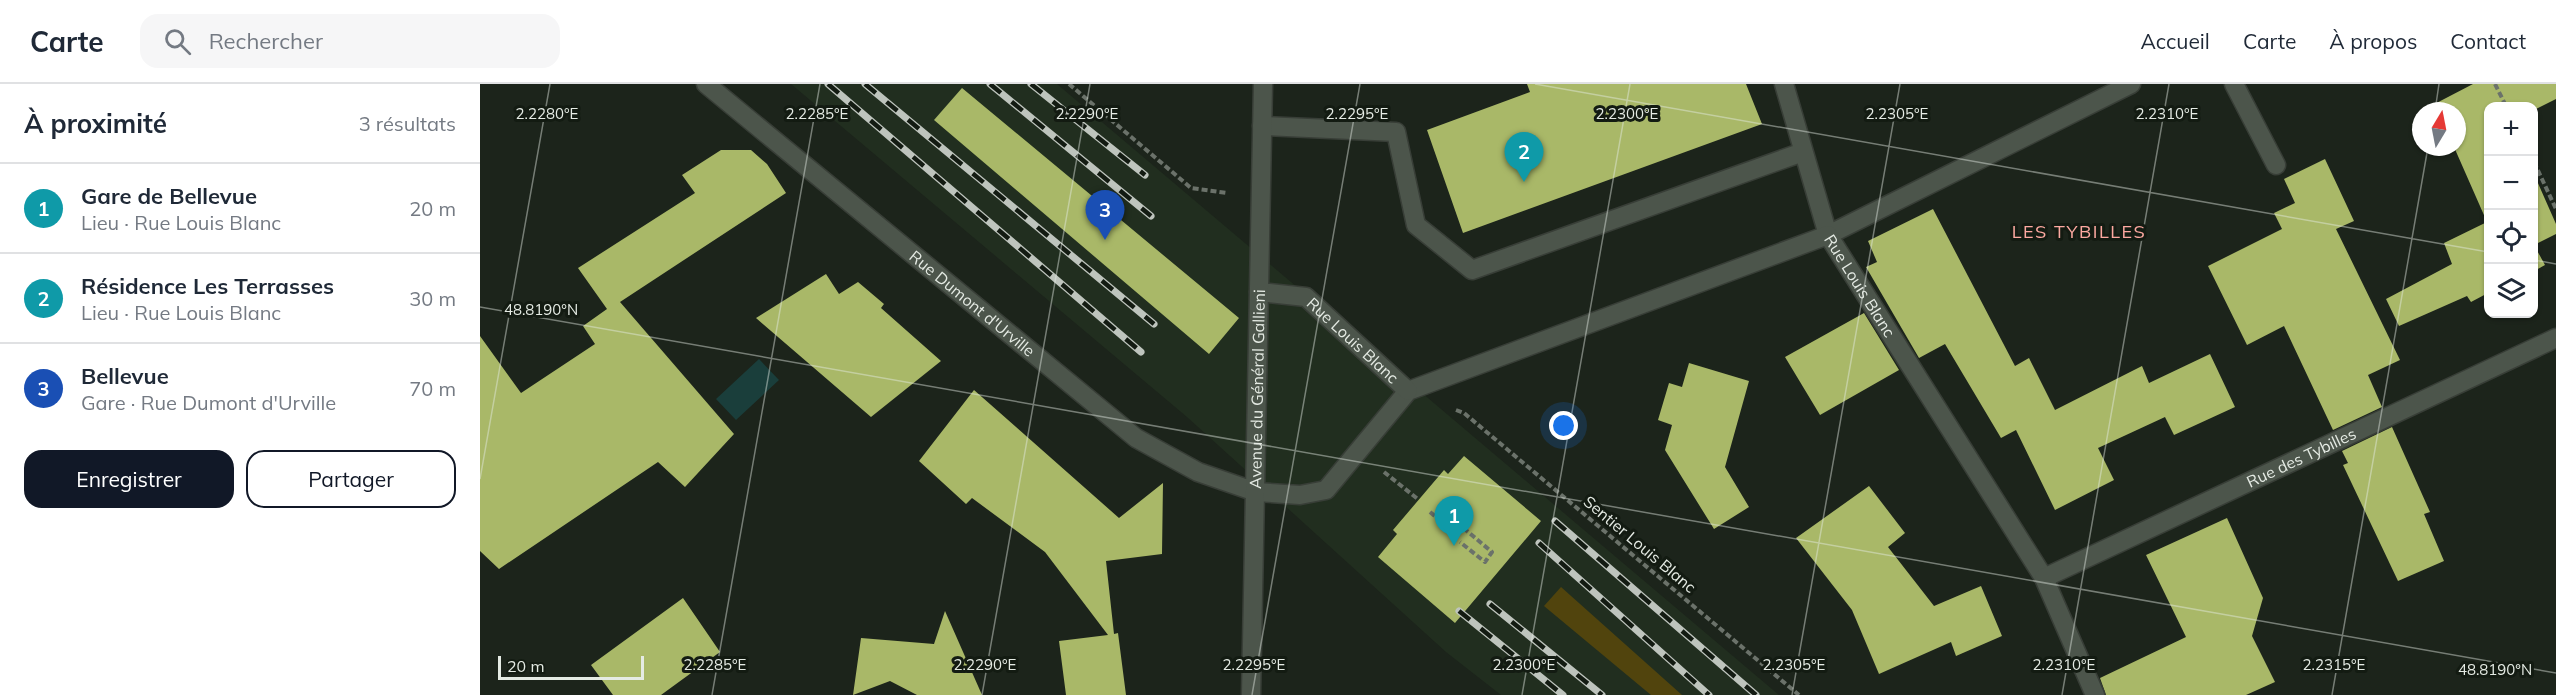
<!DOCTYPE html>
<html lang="fr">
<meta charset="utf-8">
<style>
body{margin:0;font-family:Mulish,sans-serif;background:#f6f6f7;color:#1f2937}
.controls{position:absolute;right:18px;top:18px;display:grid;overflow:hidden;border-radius:12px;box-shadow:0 2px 4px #0004}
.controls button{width:54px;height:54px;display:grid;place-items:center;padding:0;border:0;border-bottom:2px solid #e0e1e3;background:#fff;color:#1f2937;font:30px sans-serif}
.compass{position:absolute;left:1932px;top:18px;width:54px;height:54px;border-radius:50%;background:#fff;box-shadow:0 2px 4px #0004;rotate:10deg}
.scale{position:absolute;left:18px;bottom:15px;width:146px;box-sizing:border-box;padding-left:6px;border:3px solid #e5ebe4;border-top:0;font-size:16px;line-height:21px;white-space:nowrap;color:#e5ebe4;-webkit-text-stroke:4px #131b12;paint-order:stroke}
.you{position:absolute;left:1084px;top:342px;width:21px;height:21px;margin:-15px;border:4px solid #fff;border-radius:50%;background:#1a73e8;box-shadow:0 0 0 9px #1a73e833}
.badge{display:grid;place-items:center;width:39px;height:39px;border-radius:50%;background:#111827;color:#fff;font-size:20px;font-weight:700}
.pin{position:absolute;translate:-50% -50px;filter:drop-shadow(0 2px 3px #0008)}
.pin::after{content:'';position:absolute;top:32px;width:21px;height:18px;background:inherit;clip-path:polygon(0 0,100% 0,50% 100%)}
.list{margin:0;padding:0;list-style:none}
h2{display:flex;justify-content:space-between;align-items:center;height:78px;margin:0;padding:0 24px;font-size:26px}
h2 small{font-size:20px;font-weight:400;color:#747a83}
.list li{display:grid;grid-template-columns:39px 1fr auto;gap:18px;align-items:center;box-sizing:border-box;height:90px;padding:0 24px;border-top:2px solid #e0e1e3}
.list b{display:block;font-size:22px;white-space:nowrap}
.list p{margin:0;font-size:20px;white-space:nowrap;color:#747a83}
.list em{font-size:20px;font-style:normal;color:#747a83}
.actions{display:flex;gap:12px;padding:18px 24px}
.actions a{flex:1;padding:14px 0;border:2px solid #111827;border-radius:18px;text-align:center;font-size:21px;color:#111827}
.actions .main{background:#111827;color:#fff}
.icon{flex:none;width:33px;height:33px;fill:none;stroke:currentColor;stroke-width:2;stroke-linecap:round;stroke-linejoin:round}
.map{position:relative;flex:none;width:2076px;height:611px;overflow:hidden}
header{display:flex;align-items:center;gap:36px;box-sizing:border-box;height:84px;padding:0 30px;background:#fff;border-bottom:2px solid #e0e1e3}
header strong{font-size:28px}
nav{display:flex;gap:33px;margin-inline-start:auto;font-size:21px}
.search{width:420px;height:54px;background:#f6f6f7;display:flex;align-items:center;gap:15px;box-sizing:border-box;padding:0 21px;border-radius:18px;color:#747a83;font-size:22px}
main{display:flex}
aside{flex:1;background:#fff}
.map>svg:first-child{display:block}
.built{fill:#212e1f}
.green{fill:#51440d}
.water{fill:#1a3e3b}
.building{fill:#a9b868}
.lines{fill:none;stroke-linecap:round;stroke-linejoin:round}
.lane-casing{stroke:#383e37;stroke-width:21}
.street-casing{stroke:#383e37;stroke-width:21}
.secondary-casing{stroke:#383e37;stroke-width:21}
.path{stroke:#6b726a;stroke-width:4;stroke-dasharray:6 3;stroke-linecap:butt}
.lane{stroke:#4c554b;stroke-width:18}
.street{stroke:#4c554b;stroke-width:18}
.secondary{stroke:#4c554b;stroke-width:18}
.rail-casing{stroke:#bec4bd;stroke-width:7}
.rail{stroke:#131b12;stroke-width:4.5;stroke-dasharray:14;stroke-linecap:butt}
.ticks{fill:none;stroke:#e5ebe4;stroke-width:1.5;stroke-opacity:0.45}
.labels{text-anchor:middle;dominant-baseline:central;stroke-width:6;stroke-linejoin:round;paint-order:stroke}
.street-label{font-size:16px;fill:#e5ebe4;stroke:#131b12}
.neighbourhood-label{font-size:18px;letter-spacing:1.5px;fill:#fda9a1;stroke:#131b12}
.ticks-label{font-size:15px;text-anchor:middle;fill:#e5ebe4;stroke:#131b12;stroke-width:6;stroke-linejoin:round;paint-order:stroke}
</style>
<header>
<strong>Carte</strong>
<div class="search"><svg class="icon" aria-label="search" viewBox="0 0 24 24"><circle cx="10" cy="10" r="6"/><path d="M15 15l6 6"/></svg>Rechercher</div>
<nav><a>Accueil</a><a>Carte</a><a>À propos</a><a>Contact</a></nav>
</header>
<main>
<aside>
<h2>À proximité<small>3 résultats</small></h2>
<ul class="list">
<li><span class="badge" style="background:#0f9aa8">1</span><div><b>Gare de Bellevue</b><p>Lieu · Rue Louis Blanc</p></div><em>20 m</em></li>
<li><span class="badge" style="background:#0f9aa8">2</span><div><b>Résidence Les Terrasses</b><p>Lieu · Rue Louis Blanc</p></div><em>30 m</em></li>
<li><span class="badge" style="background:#1a4fb4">3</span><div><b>Bellevue</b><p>Gare · Rue Dumont d'Urville</p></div><em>70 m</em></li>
</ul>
<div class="actions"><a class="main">Enregistrer</a><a>Partager</a></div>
</aside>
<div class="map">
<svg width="2076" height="611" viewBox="0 0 2076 611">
<rect width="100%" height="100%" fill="#1c241b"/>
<!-- built -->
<path class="built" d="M311,0H577L1299,611H1021L966,568L707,333Z"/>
<!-- green -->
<path class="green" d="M1081,503L1202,611H1171L1064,522Z"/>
<!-- water -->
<path class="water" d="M279,275L299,296L256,336L236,315Z"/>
<!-- building -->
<path class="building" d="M1047,0H1266L1282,40L983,149L947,46L1050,8Z
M1993,0H2076V15L2054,26V22H2008V209L1991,218L1987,212L1919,242L1906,215L1972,180L1964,159L2007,138L1974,63H1977V27L1943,26Z
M482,4L759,234L729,270L454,36Z
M241,66H271L287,80L306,109L140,218L254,350L205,403L178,378L19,485L0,467V252L41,309L115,260L103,242L127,225L98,184L215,109L202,91Z
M1845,75L1874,137L1856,145L1920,276L1888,291L1902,323L1853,346L1804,242L1767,261L1728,182L1802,145L1794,129L1815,119L1804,95Z
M2054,90L2076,140V150L2054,161L2065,181L2054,187Z
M1453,125L1535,282L1549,274L1575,326L1662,282L1669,299L1730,270L1755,323L1694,351L1685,333L1618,364L1634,396L1575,426L1536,346L1521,354L1465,260L1439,274L1386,183L1397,178L1388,157Z
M346,190L359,210L378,198L404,220L401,224L461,277L391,333L276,234Z
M1384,229L1419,286L1340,331L1305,273Z
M1209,279L1269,297L1245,383L1269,423L1234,445L1185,366L1192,341L1178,336L1189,299L1202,303Z
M494,306L639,434L683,399L682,470L626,477L634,550L638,549L646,611H586L579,557L628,551L565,468L492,414L486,420L439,377Z
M1912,343L1950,428L1944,430L1964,477L1918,497L1863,381L1868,379L1862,367Z
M984,372L1061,437L975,539L898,473L917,450L913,446L964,386L968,390Z
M1389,402L1425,449L1408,463L1454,522L1501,502L1522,552L1476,572L1471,558L1399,590L1372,526L1316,454Z
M1747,434L1783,514L1772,552L1795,598L1766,611H1626L1620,594L1706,553L1666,471Z
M203,514L240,568L181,611H133L111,581Z
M465,527L502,611H437L410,597L373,611L381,554L454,560Z"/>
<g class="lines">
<defs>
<path id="lane" d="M1304,0L1348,151L1651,0
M1754,0L1796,81
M782,42L916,48L936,141L992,186L1323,68"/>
<g id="street">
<path id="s1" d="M226,0L656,354L718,388L776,408L820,411L846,406L928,307L1348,151L1564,494L1615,611"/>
<path id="s2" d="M779,208L826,213L928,307"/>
<path id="s3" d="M1564,494L2076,254"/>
</g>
<g id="secondary">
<path id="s4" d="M771,611L783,0"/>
</g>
</defs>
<!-- lane casing -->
<use href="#lane" class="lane-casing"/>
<!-- street casing -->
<use href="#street" class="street-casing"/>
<!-- secondary casing -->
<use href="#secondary" class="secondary-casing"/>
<!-- path -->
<path class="path" d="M589,0L711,104L747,109
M2015,0L2026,22
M2054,78L2076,125
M976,326L984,329L1319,611
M904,388L939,416
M950,428L975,449L981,442L1012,468L1005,478L980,458"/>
<!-- lane -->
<use href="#lane" class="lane"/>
<!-- street -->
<use href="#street" class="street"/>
<!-- secondary -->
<use href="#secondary" class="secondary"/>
<defs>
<path id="rail" d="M348,0L661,268
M385,0L674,240
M510,0L671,132
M551,0L665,91
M1075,437L1276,611
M1059,459L1229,611
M1010,520L1122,611
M979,527L1083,611"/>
</defs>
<!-- rail casing -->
<use href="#rail" class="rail-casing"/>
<!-- rail -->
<use href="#rail" class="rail"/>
</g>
<!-- ticks -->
<path class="ticks" d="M1055,0L2008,168M1955,27L1959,0M2054,176L2076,180M0,223L2076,589M0,395L70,0M232,611L340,0M502,611L610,0M772,611L880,0M1042,611L1150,0M1312,611L1420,0M1582,611L1689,0M1852,611L1948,63"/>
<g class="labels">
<!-- street labels -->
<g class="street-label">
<text stroke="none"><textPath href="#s1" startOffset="1396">Rue Louis Blanc</textPath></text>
<text stroke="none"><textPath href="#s1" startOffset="345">Rue Dumont d'Urville</textPath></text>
<text stroke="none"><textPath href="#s2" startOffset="111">Rue Louis Blanc</textPath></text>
<text stroke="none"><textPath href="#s4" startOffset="306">Avenue du Général Gallieni</textPath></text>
<text stroke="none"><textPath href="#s3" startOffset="284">Rue des Tybilles</textPath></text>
<text transform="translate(1160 460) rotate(40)">Sentier Louis Blanc</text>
</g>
<!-- neighbourhood labels -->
<g class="neighbourhood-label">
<text x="1599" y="147">LES TYBILLES</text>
</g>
</g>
<g class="ticks-label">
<text x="67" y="35">2.2280°E</text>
<text x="337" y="35">2.2285°E</text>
<text x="607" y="35">2.2290°E</text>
<text x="1147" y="35">2.2300°E</text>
<text x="1687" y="35">2.2310°E</text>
<text x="877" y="35">2.2295°E</text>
<text x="1417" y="35">2.2305°E</text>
<text x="61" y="231">48.8190°N</text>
<text x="235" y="586">2.2285°E</text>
<text x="505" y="586">2.2290°E</text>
<text x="774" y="586">2.2295°E</text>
<text x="1044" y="586">2.2300°E</text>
<text x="1314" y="586">2.2305°E</text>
<text x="1584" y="586">2.2310°E</text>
<text x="1854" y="586">2.2315°E</text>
<text x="2015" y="591">48.8190°N</text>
</g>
</svg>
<div class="controls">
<button>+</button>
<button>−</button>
<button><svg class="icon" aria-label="locate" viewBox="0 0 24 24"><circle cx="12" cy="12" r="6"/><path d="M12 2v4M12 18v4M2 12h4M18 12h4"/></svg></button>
<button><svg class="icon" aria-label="layers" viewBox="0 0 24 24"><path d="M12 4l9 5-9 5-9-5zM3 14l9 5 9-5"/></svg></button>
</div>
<svg class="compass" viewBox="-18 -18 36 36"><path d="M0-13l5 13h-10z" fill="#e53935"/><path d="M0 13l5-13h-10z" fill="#747a83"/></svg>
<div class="scale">20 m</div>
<div class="you"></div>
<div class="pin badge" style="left:974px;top:462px;background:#0f9aa8">1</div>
<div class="pin badge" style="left:1044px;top:98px;background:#0f9aa8">2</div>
<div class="pin badge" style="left:625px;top:156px;background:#1a4fb4">3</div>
</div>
</main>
